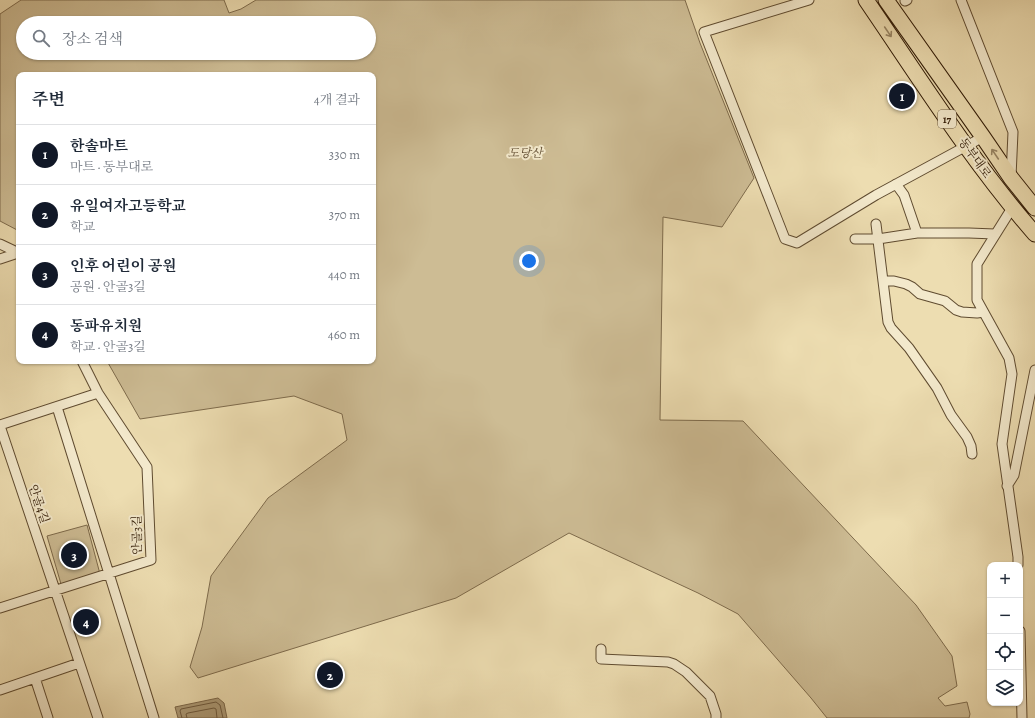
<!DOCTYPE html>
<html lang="ko">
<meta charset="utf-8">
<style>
body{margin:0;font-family:Alegreya,"Noto Serif KR",serif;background:#f6f6f7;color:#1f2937}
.controls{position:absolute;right:12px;bottom:12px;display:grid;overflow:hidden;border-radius:8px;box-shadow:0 1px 3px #0004}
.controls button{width:36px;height:36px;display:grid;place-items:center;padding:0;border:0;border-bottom:1px solid #e0e1e3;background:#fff;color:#1f2937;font:20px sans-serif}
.you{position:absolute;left:529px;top:261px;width:14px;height:14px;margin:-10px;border:3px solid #fff;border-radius:50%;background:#1a73e8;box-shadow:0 0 0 6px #1a73e833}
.badge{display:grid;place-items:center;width:26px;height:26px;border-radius:50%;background:#111827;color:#fff;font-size:13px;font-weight:700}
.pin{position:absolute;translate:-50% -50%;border:2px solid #fff;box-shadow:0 1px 4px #0006}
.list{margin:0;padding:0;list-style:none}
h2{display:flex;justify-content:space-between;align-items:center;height:52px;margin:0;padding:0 16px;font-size:17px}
h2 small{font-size:13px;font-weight:400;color:#747a83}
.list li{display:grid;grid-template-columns:26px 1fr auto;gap:12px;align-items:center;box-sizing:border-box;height:60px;padding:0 16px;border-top:1px solid #e0e1e3}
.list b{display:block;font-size:15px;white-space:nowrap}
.list p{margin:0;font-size:13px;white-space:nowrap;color:#747a83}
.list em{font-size:13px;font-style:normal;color:#747a83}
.icon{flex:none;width:22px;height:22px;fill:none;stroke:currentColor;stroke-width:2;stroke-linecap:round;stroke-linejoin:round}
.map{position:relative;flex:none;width:1035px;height:718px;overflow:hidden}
.search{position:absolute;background:#fff;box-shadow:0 1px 3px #0004;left:16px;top:16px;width:360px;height:44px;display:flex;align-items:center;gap:10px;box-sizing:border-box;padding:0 14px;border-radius:22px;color:#747a83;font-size:15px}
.panel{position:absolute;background:#fff;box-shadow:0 1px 3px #0004;left:16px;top:72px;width:360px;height:292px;border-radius:8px}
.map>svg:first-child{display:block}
.green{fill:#cdbc94;stroke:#7e6b4c;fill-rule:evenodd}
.water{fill:#ad9b77;stroke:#7b6749}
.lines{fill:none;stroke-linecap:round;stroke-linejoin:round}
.shore{stroke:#6e5a3e;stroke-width:1}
.street-casing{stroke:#5f4b30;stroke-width:11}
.primary-casing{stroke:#301a05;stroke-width:17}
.street{stroke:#f3e9cc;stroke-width:9}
.primary{stroke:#edddb1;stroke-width:15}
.oneway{stroke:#988564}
.labels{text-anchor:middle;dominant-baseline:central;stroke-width:4;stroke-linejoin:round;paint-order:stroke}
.shield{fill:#f3e9cc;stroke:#6a5841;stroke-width:1}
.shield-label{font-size:11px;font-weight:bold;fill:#301a05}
.park-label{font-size:12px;font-style:italic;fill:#5f4b30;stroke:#f3e9cc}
.street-label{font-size:12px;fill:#301a05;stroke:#f3e9cc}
</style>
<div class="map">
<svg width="1035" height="718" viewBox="0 0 1035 718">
<rect width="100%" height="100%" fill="#edddb1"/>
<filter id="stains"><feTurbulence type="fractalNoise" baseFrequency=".005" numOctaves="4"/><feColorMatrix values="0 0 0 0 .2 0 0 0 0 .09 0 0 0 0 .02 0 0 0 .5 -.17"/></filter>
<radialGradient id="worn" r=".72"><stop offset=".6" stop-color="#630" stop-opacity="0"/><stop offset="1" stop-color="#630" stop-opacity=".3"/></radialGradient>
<!-- green -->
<path class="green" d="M21,0H224L229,13L241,9L256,0H685L700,43L754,178L722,227L663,217L660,420L743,421L916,605L952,656L957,686L938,698L945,706L967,702L970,714L969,718H827L811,698L738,614L698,593L569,533L456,598L198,678L190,667L202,627L211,576L268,498L347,440L342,414L294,396L140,419L107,361H373V75H19V231L0,221V14ZM23,23H369V53H23Z
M87,525L100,574L61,584L47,536Z"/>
<!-- water -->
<path class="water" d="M218,698L224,703L227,718H178L175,707Z"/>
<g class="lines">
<!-- shore -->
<path class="shore" d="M182,718L180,711L181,709L216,702L220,705L223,718
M187,718L186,714L188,713L214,708L216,709L217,718"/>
<defs>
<path id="street" d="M809,0L704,32L785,239L797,243L876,195L983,137
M961,0L1013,132L1011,177
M905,1L907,0
M1012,208L977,264V300L1009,358L1012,374L1002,444L1018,557V565
M876,224L888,322L891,328L909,348L937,388L951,415L967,437L971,446L972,454
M917,233H969L995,234
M855,239H878L917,233L904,195L896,184
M0,244L19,253
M0,259L18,253
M883,281H894L906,284L912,287L920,294L945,301L956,310L962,312L977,313L983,312
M57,407L154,718
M0,425L98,393
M0,426L98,718
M1007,486L1014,475L1035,370
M0,608L151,560L147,467L98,393L82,361
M1020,631L1022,718
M601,649V659L668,662L674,664L686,672L710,696L716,714V718
M35,678L48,718
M0,690L79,663"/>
<path id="primary" d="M866,0C920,79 972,162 1035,234
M886,0L983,137L1011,178L1035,208"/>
</defs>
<!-- street casing -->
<use href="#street" class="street-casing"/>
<!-- primary casing -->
<use href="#primary" class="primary-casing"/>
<!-- street -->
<use href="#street" class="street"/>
<!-- primary -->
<use href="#primary" class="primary"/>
</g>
<!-- one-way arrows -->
<defs><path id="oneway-shaft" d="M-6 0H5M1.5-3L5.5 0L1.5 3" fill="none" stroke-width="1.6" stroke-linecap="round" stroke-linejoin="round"/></defs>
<g class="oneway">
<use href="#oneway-shaft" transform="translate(888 32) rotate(56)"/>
<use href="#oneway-shaft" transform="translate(995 154) rotate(-124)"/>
</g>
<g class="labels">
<!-- shield labels -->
<rect class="shield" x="938" y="110" width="18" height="18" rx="3"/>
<g class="shield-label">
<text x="947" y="119">17</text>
</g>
<!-- park labels -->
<g class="park-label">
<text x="525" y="153">도당산</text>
</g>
<!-- street labels -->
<g class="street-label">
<text transform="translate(975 158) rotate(54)">동부대로</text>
<text transform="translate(39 504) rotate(71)">안골4길</text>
<text transform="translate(137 535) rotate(-91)">안골3길</text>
</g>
</g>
<rect width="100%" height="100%" filter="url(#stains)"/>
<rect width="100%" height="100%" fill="url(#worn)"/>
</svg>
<div class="controls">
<button>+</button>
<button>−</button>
<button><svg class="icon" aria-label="locate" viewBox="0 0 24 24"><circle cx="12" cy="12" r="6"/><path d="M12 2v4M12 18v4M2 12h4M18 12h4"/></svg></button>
<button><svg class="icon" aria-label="layers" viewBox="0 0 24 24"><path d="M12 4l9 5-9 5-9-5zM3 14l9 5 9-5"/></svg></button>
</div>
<div class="you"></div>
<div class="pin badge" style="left:902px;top:96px">1</div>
<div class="pin badge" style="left:330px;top:675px">2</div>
<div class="pin badge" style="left:74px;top:555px">3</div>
<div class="pin badge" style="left:86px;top:622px">4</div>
<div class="search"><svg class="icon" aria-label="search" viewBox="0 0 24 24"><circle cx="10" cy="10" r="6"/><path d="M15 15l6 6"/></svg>장소 검색</div>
<section class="panel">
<h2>주변<small>4개 결과</small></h2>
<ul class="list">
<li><span class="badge">1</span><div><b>한솔마트</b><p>마트 · 동부대로</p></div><em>330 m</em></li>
<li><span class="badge">2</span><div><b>유일여자고등학교</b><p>학교</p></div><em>370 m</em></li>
<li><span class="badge">3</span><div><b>인후 어린이 공원</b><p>공원 · 안골3길</p></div><em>440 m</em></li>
<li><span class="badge">4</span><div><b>동파유치원</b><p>학교 · 안골3길</p></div><em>460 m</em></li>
</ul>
</section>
</div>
